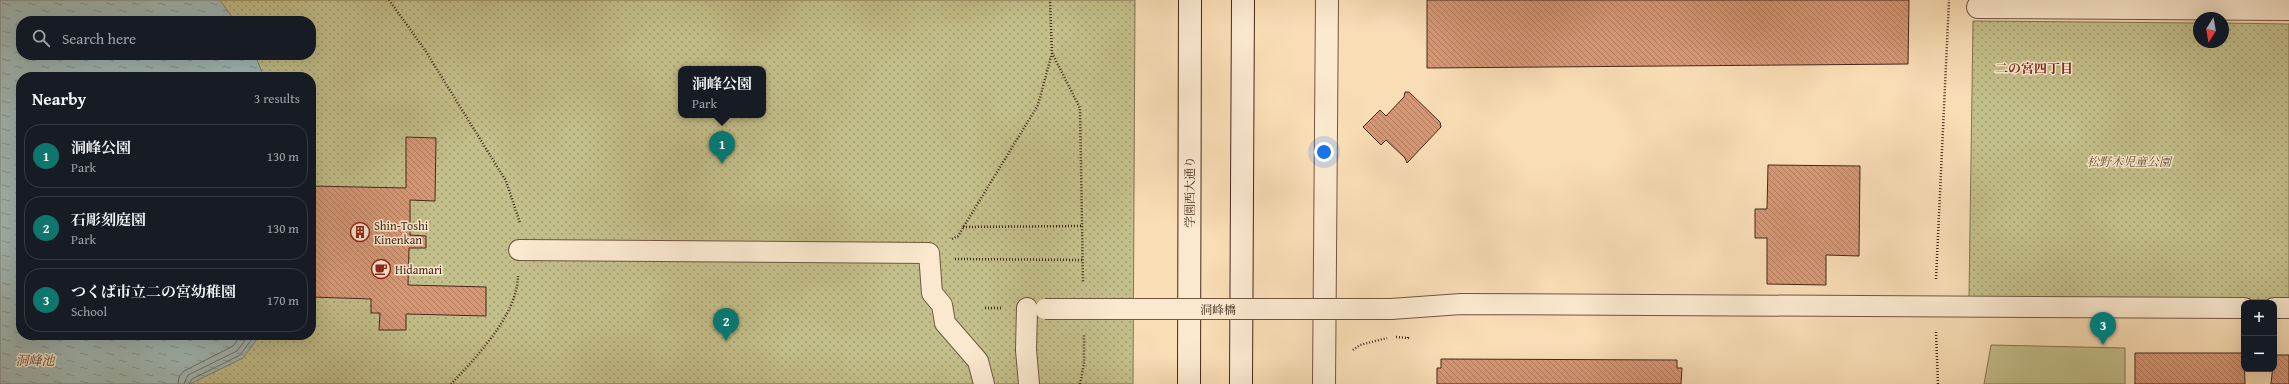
<!DOCTYPE html>
<meta charset="utf-8">
<style>
body{margin:0;font-family:"Gentium Book Plus","Noto Serif JP",serif;background:#20242c;color:#f1f3f6}
.controls{position:absolute;right:12px;bottom:12px;display:grid;overflow:hidden;border-radius:8px;box-shadow:0 4px 16px #0002}
.controls button{width:36px;height:36px;display:grid;place-items:center;padding:0;border:0;border-bottom:1px solid #363941;background:#171b24;color:#f1f3f6;font:20px sans-serif}
.compass{position:absolute;left:2193px;top:12px;width:36px;height:36px;border-radius:50%;background:#171b24;box-shadow:0 4px 16px #0002;rotate:191deg}
.you{position:absolute;left:1324px;top:152px;width:14px;height:14px;margin:-10px;border:3px solid #fff;border-radius:50%;background:#1a73e8;box-shadow:0 0 0 6px #1a73e833}
.badge{display:grid;place-items:center;width:26px;height:26px;border-radius:50%;background:#0f766e;color:#fff;font-size:13px;font-weight:700}
.pin{position:absolute;translate:-50% -33px;filter:drop-shadow(0 1px 2px #0008)}
.pin::after{content:'';position:absolute;top:21px;width:14px;height:12px;background:inherit;clip-path:polygon(0 0,100% 0,50% 100%)}
.popup{position:absolute;left:678px;top:66px;width:88px;height:52px;box-sizing:border-box;display:grid;place-content:center;border-radius:8px;background:#171b24;filter:drop-shadow(0 1px 3px #0005);font-size:13px;white-space:nowrap;color:#9ea1a6}
.popup b{font-size:15px;color:#f1f3f6}
.popup::after{content:'';position:absolute;left:50%;top:100%;margin-left:-8px;border:8px solid transparent;border-top-color:#171b24}
.list{margin:0;padding:0;list-style:none}
h2{display:flex;justify-content:space-between;align-items:center;height:52px;margin:0;padding:0 16px;font-size:17px}
h2 small{font-size:13px;font-weight:400;color:#9ea1a6}
.list li{display:grid;grid-template-columns:26px 1fr auto;gap:12px;align-items:center;box-sizing:border-box;height:64px;margin:0 8px 8px;padding:0 8px;border:1px solid #363941;border-radius:16px}
.list b{display:block;font-size:15px;white-space:nowrap}
.list p{margin:0;font-size:13px;white-space:nowrap;color:#9ea1a6}
.list em{font-size:13px;font-style:normal;color:#9ea1a6}
.icon{flex:none;width:22px;height:22px;fill:none;stroke:currentColor;stroke-width:2;stroke-linecap:round;stroke-linejoin:round}
.map{position:relative;flex:none;width:2289px;height:384px;overflow:hidden}
.search{position:absolute;background:#171b24;box-shadow:0 4px 16px #0002;left:16px;top:16px;width:300px;height:44px;display:flex;align-items:center;gap:10px;box-sizing:border-box;padding:0 14px;border-radius:16px;color:#9ea1a6;font-size:15px}
.panel{position:absolute;background:#171b24;box-shadow:0 4px 16px #0002;left:16px;top:72px;width:300px;height:268px;border-radius:16px}
.map>svg:first-child{display:block}
.grass{fill:url(#grass-dots);stroke:#847452;fill-rule:evenodd}
.pitch{fill:#c3bf8a;stroke:#847452}
.water{fill:url(#water-ripples);stroke:#7c8079}
.lines{fill:none;stroke-linecap:round;stroke-linejoin:round}
.shore{stroke:#737169;stroke-width:1}
.building{fill:url(#building-back-hatch);stroke:#45281b}
.pedestrian-casing{stroke:#725542;stroke-width:22}
.minor-casing{stroke:#725542;stroke-width:24}
.secondary-casing{stroke:#45281b;stroke-width:24}
.path{stroke:#45281b;stroke-width:2.5;stroke-dasharray:1 2;stroke-linecap:butt}
.pedestrian{stroke:#fbe9cf;stroke-width:20}
.minor{stroke:#fbe9cf;stroke-width:22}
.secondary{stroke:#fbe9cf;stroke-width:22}
.pedestrian-bridge-casing{stroke:#725542;stroke-width:22;stroke-linecap:butt}
.pedestrian-bridge{stroke:#fbe9cf;stroke-width:20}
.labels{text-anchor:middle;dominant-baseline:central;stroke-width:3;stroke-linejoin:round;paint-order:stroke}
.park-label{font-size:12px;font-style:italic;fill:#644e37;stroke:#fbe9cf}
.street-label{font-size:12px;fill:#45281b;stroke:#fbe9cf}
.poi-label{font-size:12px;fill:#45281b;stroke:#fbe9cf;text-anchor:start}
.neighbourhood-label{font-size:13px;font-weight:bold;fill:#7a1f14;stroke:#fbe9cf}
.water-label{font-size:13px;font-style:italic;fill:#5c4c42;stroke:#fbe9cf}
</style>
<div class="map">
<svg width="2289" height="384" viewBox="0 0 2289 384">
<defs>
<pattern id="grass-dots" width="8" height="8" patternUnits="userSpaceOnUse"><rect width="8" height="8" fill="#c3bf8a"/><path d="M2 2h.1M6 6h.1" fill="none" stroke="#a09b70" stroke-width="1.8" stroke-linecap="round"/></pattern>
<pattern id="water-ripples" width="26" height="14" patternUnits="userSpaceOnUse"><rect width="26" height="14" fill="#a1bab7"/><path d="M2 4q2-2 4 0t4 0M15 11q2-2 4 0t4 0" fill="none" stroke="#859794"/></pattern>
<pattern id="building-back-hatch" width="6" height="6" patternUnits="userSpaceOnUse"><rect width="6" height="6" fill="#d79775"/><path d="M-1 5l2 2M0 0l6 6M5-1l2 2" fill="none" stroke="#b07b5f"/></pattern>
</defs>
<rect width="100%" height="100%" fill="#f9ddb5"/>
<filter id="stains"><feTurbulence type="fractalNoise" baseFrequency=".005" numOctaves="4"/><feColorMatrix values="0 0 0 0 .2 0 0 0 0 .09 0 0 0 0 .02 0 0 0 .5 -.17"/></filter>
<radialGradient id="worn" r=".72"><stop offset=".6" stop-color="#630" stop-opacity="0"/><stop offset="1" stop-color="#630" stop-opacity=".3"/></radialGradient>
<!-- grass -->
<path class="grass" d="M0,0H1135L1133,384H0ZM21,21H311V55H21ZM681,69H763V115H681ZM21,77H311V335H21Z
M1973,21L2199,23V42H2223V23L2289,24V300L1969,297Z"/>
<!-- pitch -->
<path class="pitch" d="M1991,345L2125,348V384H1984Z"/>
<!-- water -->
<path class="water" d="M0,0H220L235,21H21V55H255L264,77H21V335H260L243,358L190,384H0Z"/>
<g class="lines">
<!-- shore -->
<path class="shore" d="M178,384L179,377L184,371L233,346L241,335
M184,384L188,375L237,351L249,335
M189,384L192,379L240,355L255,335"/>
</g>
<!-- building -->
<path class="building" d="M1427,0H1909L1908,64L1427,68Z
M1405,92H1409L1440,122L1441,127L1407,163L1405,158L1386,140L1381,145L1363,127L1380,110L1386,116L1404,97Z
M406,137L436,138L435,201L410,200V235L426,236V248H409L408,285L486,287V316L406,314V330H379L380,313H371V299L311,297V261L313,257H311V228H314V197H311V186L406,188Z
M1768,165L1860,166L1859,256L1826,255V285L1767,284V238H1755V209H1767Z
M2135,353H2244L2245,384H2135Z
M2274,355H2289V384H2271Z
M1441,359L1677,360V368H1682L1681,384H1437V368H1441Z"/>
<g class="lines">
<defs>
<path id="pedestrian" d="M519,250L929,253L932,293L942,305L945,323L978,361L984,384
M1027,308L1026,350L1029,384
M2274,308H2289
M1391,309L1461,304L2244,308"/>
<path id="minor" d="M1978,7L2289,9
M1324,384L1327,0"/>
<path id="secondary" d="M1189,384L1190,0
M1241,384L1243,0"/>
</defs>
<!-- pedestrian casing -->
<use href="#pedestrian" class="pedestrian-casing"/>
<!-- minor casing -->
<use href="#minor" class="minor-casing"/>
<!-- secondary casing -->
<use href="#secondary" class="secondary-casing"/>
<!-- path -->
<path class="path" d="M389,0L425,50L506,181L520,223
M1052,53L1080,108L1083,282
M963,227L1082,226
M952,239L958,236L1038,105L1052,53L1050,0
M955,259L1083,260
M1936,279L1949,0
M985,308H1001
M1936,332L1938,384
M1396,337L1408,338V335
M1353,350L1360,345L1387,338
M451,384C476,357 517,316 518,276
M1080,384L1084,364V335"/>
<!-- pedestrian -->
<use href="#pedestrian" class="pedestrian"/>
<!-- minor -->
<use href="#minor" class="minor"/>
<!-- secondary -->
<use href="#secondary" class="secondary"/>
<defs>
<path id="pedestrian-bridge" d="M1045,309H1391"/>
</defs>
<!-- pedestrian-bridge casing -->
<use href="#pedestrian-bridge" class="pedestrian-bridge-casing"/>
<!-- pedestrian-bridge -->
<use href="#pedestrian-bridge" class="pedestrian-bridge"/>
</g>
<!-- icons -->
<defs>
<symbol id="building-ring" viewBox="-11 -11 22 22"><circle r="9.5" fill="#fbe9cf" stroke="#8f2418" stroke-width="1.5"/><path d="M-4-6H4V6H1V3H-1V6H-4ZM-2.5-4.3h1.7v1.8h-1.7ZM.8-4.3h1.7v1.8H.8ZM-2.5-1h1.7V.8h-1.7ZM.8-1h1.7V.8H.8Z" fill="#8f2418"/></symbol>
<symbol id="cafe-ring" viewBox="-11 -11 22 22"><circle r="9.5" fill="#fbe9cf" stroke="#8f2418" stroke-width="1.5"/><path d="M-5.5-4.5H6V0H3Q3 3.5 0 3.5H-2.5Q-5.5 3.5-5.5 0ZM3-3.2v2h1.7v-2ZM-6 4.5H4V6H-6Z" fill="#8f2418"/></symbol>
</defs>
<g fill-rule="evenodd">
<use href="#building-ring" x="349" y="221" width="22" height="22"/>
<use href="#cafe-ring" x="370" y="258" width="22" height="22"/>
</g>
<g class="labels">
<!-- park labels -->
<g class="park-label">
<text x="2129" y="161">松野木児童公園</text>
</g>
<!-- street labels -->
<g class="street-label">
<text transform="translate(1189 192) rotate(-90)">学園西大通り</text>
<text x="1218" y="309">洞峰橋</text>
</g>
<!-- poi labels -->
<g class="poi-label">
<text x="374" y="225">Shin-Toshi<tspan x="374" dy="14">Kinenkan</tspan></text>
<text x="395" y="269">Hidamari</text>
</g>
<!-- neighbourhood labels -->
<g class="neighbourhood-label">
<text x="2034" y="68">二の宮四丁目</text>
</g>
<!-- water labels -->
<g class="water-label">
<text x="35" y="360">洞峰池</text>
</g>
</g>
<rect width="100%" height="100%" filter="url(#stains)"/>
<rect width="100%" height="100%" fill="url(#worn)"/>
</svg>
<div class="controls">
<button>+</button>
<button>−</button>
</div>
<svg class="compass" viewBox="-18 -18 36 36"><path d="M0-13l5 13h-10z" fill="#e53935"/><path d="M0 13l5-13h-10z" fill="#9ea1a6"/></svg>
<div class="you"></div>
<div class="pin badge" style="left:722px;top:164px">1</div>
<div class="popup"><b>洞峰公園</b>Park</div>
<div class="pin badge" style="left:726px;top:341px">2</div>
<div class="pin badge" style="left:2103px;top:345px">3</div>
<div class="search"><svg class="icon" aria-label="search" viewBox="0 0 24 24"><circle cx="10" cy="10" r="6"/><path d="M15 15l6 6"/></svg>Search here</div>
<section class="panel">
<h2>Nearby<small>3 results</small></h2>
<ul class="list">
<li><span class="badge">1</span><div><b>洞峰公園</b><p>Park</p></div><em>130 m</em></li>
<li><span class="badge">2</span><div><b>石彫刻庭園</b><p>Park</p></div><em>130 m</em></li>
<li><span class="badge">3</span><div><b>つくば市立二の宮幼稚園</b><p>School</p></div><em>170 m</em></li>
</ul>
</section>
</div>
